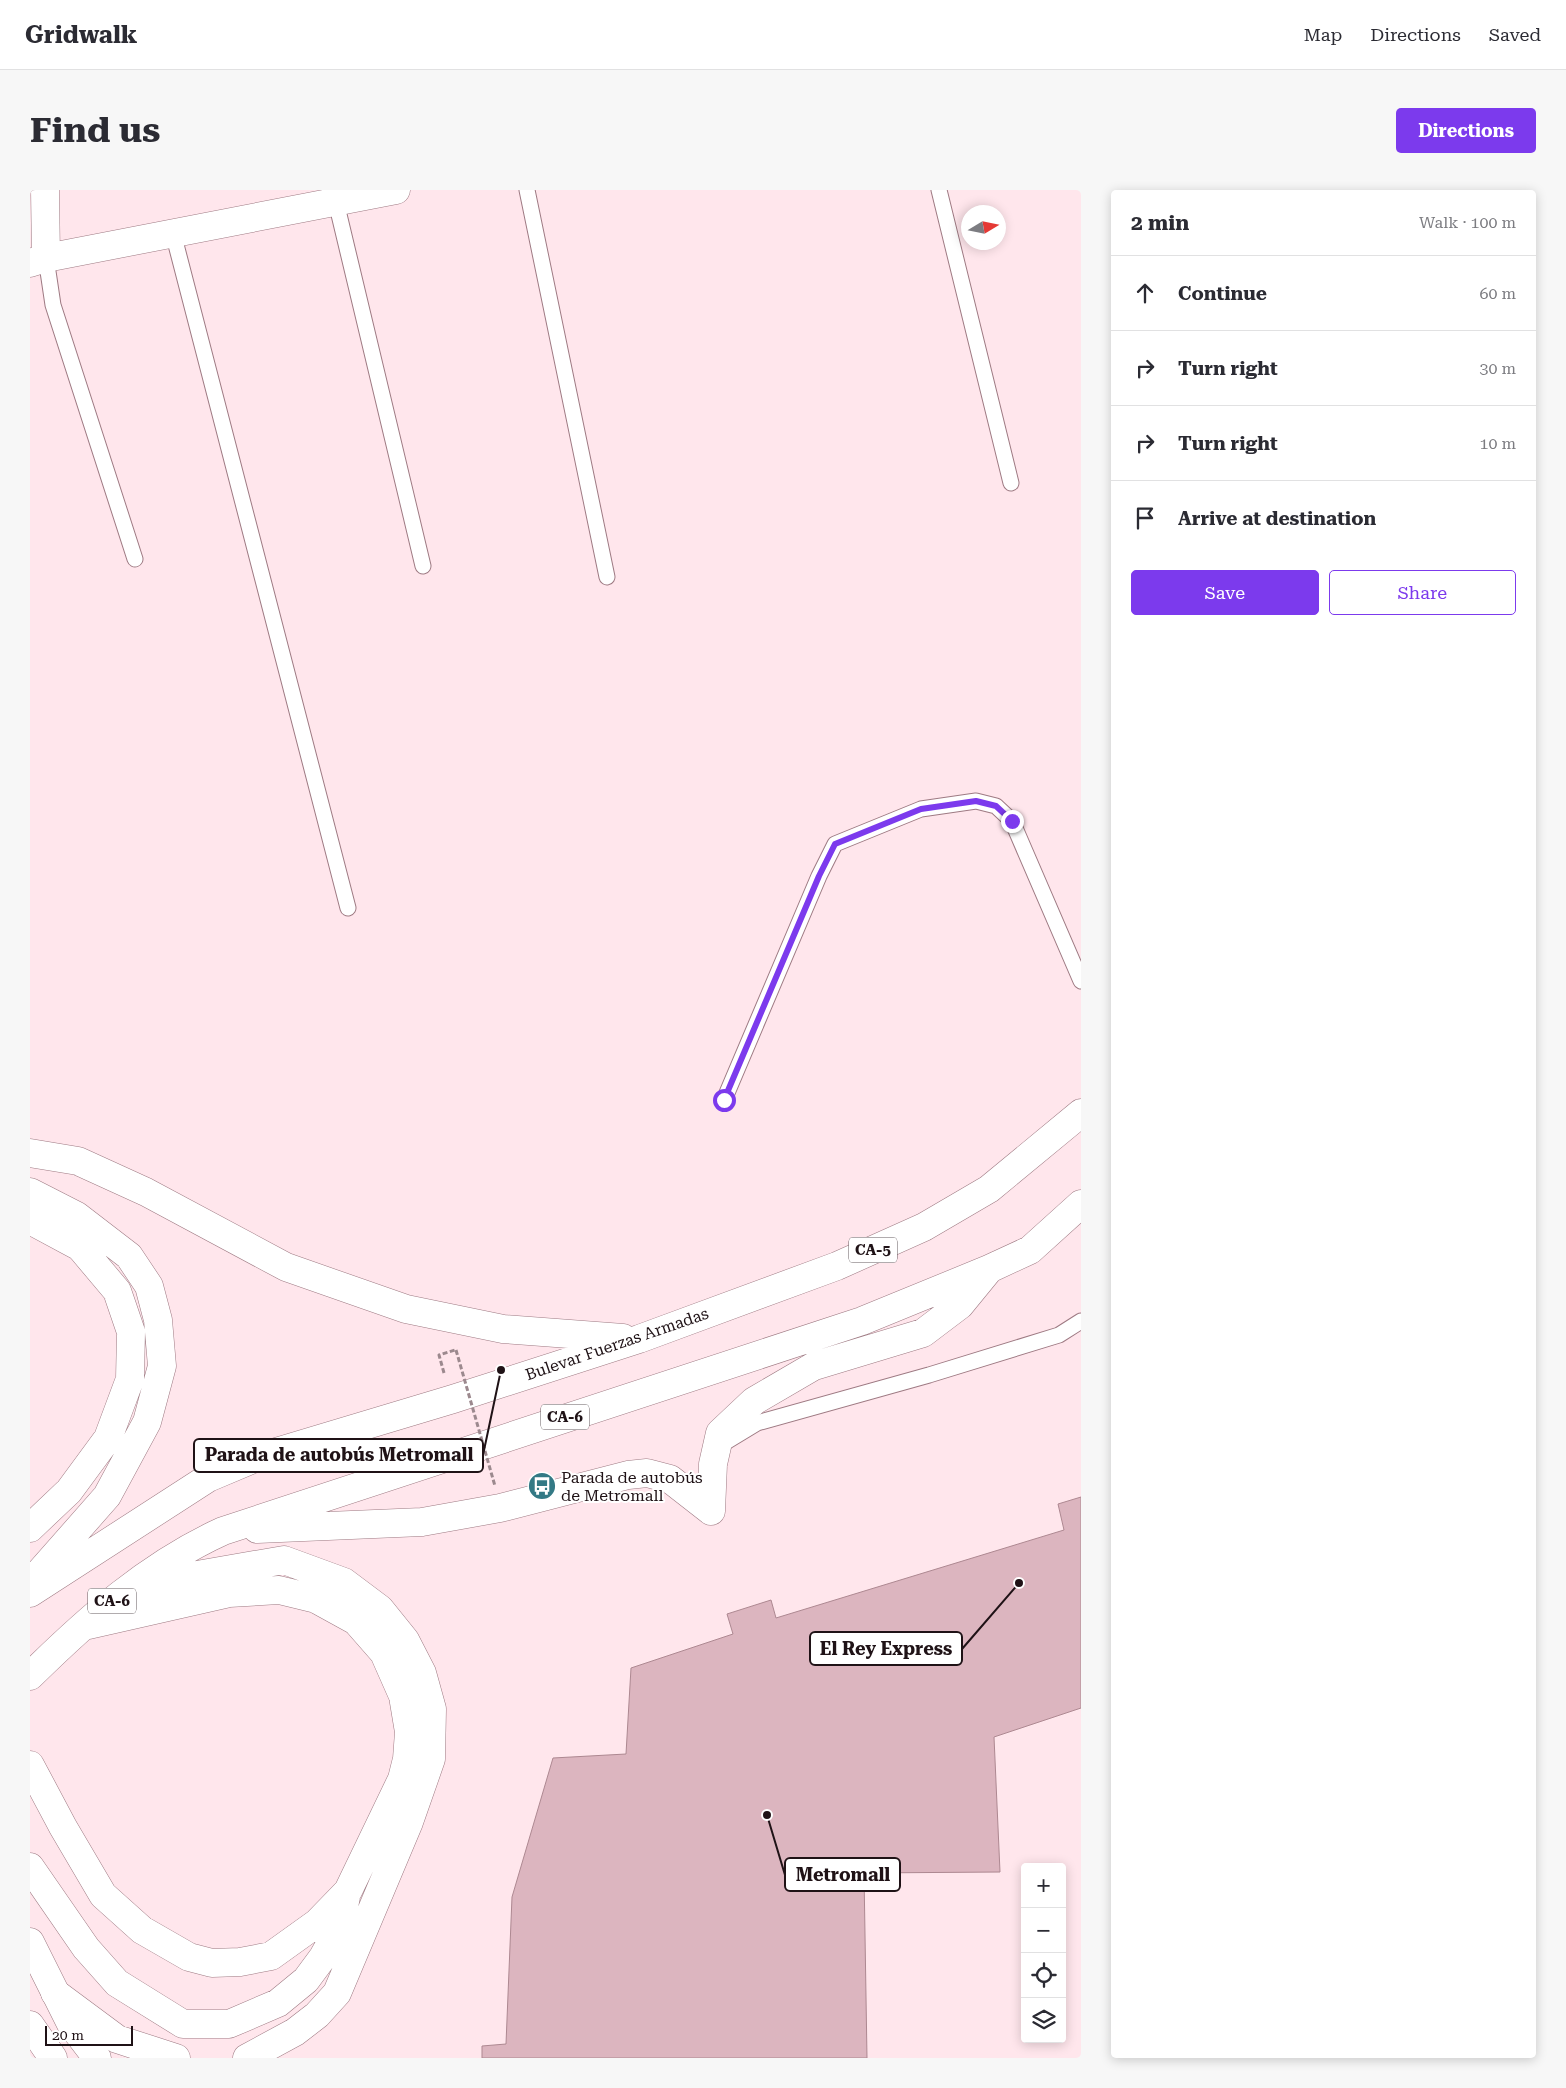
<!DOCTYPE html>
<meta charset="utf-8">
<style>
body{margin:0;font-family:"Roboto Serif",serif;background:#f7f7f7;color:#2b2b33}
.controls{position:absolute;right:15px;bottom:15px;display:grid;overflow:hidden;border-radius:5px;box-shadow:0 2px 12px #0003}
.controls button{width:45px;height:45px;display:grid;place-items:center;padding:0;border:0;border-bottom:1px solid #e1e1e2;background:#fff;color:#2b2b33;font:25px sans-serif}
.compass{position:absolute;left:931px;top:15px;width:45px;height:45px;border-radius:50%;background:#fff;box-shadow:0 2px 12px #0003;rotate:80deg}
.scale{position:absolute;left:15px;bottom:12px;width:88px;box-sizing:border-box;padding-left:5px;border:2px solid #1f1216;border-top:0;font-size:14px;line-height:18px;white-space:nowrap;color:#1f1216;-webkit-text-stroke:4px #fff;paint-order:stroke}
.stop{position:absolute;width:15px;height:15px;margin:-11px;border:4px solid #7c3aed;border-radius:50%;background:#fff}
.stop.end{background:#7c3aed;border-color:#fff;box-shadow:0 1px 5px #0008}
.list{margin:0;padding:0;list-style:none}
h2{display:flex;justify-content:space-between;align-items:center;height:65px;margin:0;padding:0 20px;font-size:21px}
h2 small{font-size:16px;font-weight:400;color:#7c7c81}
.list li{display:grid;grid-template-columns:32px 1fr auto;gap:15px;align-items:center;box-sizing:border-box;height:75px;padding:0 20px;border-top:1px solid #e1e1e2}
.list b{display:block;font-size:19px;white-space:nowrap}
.list em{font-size:16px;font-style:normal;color:#7c7c81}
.actions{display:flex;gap:10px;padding:15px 20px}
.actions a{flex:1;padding:11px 0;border:1px solid #7c3aed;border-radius:5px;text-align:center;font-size:18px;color:#7c3aed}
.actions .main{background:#7c3aed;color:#fff}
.icon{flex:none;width:28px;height:28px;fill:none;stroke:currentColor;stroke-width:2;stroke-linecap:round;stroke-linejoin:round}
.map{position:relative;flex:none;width:1051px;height:1868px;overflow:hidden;border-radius:5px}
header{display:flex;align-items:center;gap:30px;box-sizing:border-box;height:70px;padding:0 25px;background:#fff;border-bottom:1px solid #e1e1e2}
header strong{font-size:24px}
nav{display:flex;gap:28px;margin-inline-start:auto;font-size:18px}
.intro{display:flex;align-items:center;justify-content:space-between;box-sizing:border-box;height:120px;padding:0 30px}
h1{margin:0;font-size:35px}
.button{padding:12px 22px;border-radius:5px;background:#7c3aed;color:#fff;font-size:18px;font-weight:700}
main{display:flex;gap:30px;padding:0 30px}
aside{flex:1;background:#fff;border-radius:5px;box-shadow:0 2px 12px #0003}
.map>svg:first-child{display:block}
.building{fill:#dcb5bf;stroke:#ad8891}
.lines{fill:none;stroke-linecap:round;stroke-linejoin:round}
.service-casing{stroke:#9e7a83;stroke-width:17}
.minor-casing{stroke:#9e7a83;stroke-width:29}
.tertiary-casing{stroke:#9e7a83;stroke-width:29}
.primary-casing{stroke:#9e7a83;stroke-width:29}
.trunk-casing{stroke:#9e7a83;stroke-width:29}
.path{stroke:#9c898e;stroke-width:3;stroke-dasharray:5 2.5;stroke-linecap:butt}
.service{stroke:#fff;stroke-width:15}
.minor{stroke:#fff;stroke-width:28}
.tertiary{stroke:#fff;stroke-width:28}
.primary{stroke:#fff;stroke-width:28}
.trunk{stroke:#fff;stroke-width:28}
.path-bridge{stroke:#9c898e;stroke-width:3;stroke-dasharray:5 2.5;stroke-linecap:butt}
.route{stroke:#7c3aed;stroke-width:6}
.labels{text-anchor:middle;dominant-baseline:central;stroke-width:4;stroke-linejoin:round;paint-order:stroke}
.shield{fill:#fff;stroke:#62595c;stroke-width:1}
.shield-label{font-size:15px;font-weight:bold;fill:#1f1216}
.street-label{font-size:16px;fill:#1f1216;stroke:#fff}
.poi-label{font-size:16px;fill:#1f1216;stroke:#fff;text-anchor:start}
.leader{fill:none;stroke:#1f1216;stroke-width:2}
.callout-dot{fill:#1f1216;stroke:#fff;stroke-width:2}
.callout{fill:#fff;stroke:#1f1216;stroke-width:2}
.callout-label{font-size:18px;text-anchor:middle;font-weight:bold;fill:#1f1216}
</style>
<header>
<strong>Gridwalk</strong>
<nav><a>Map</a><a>Directions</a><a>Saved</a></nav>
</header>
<div class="intro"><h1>Find us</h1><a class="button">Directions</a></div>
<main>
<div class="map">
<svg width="1051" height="1868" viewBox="0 0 1051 1868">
<rect width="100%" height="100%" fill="#ffe6ec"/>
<!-- building -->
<path class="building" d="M1051,1307V1518L964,1547L970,1682L834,1683L837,1868H452V1856L476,1854L482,1707L523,1568L596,1564L601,1478L703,1444L697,1424L741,1410L746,1428L1034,1340L1028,1314Z"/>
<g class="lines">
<defs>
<path id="service" d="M497,0L577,387
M909,0L981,293
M306,12L393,376
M143,43L318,718
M16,68L23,115L105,369
M694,910L789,686L805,654L891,619L946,611L966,616L982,631L1051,791
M694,1253L727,1233L899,1185L1029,1145L1051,1131"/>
<path id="minor" d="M15,0L16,68"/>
<path id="tertiary" d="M0,73L16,68L366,0"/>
<path id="primary" d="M0,1752L41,1834L67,1868
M0,1835L23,1868"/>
<path id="trunk" d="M0,963L48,971L116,1002L256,1077L376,1119L473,1139L593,1148
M0,1002L47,1026L99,1066L119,1096L128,1130L132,1176L117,1232L77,1306L4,1389
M0,1030L50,1057L87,1101L101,1142L100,1189L78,1248L39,1301L0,1338
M681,1321L683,1274L690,1243L724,1211L784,1176L893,1143L930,1115L957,1082
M227,1339L392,1332L470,1318L598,1285L617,1283L640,1289L681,1321
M0,1403L178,1288L223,1269L423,1209L609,1149L807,1076L894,1037L959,999L1051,923
M96,1410L167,1385L254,1370L314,1392L350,1419L375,1450L392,1483L402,1519L401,1569L379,1632L307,1803L287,1825L265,1842L217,1868
M0,1486C58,1429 118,1375 193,1341L832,1131L959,1079L1000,1060L1051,1014
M0,1575L33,1637L73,1705L112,1740L159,1767L182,1773L210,1772L241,1766L287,1733L318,1701L372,1589L377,1569L379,1542L373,1506L354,1463L326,1431L286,1409L249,1400L199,1403L58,1435
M0,1677L56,1758L87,1793L153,1834H199L248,1813L276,1790L293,1767L309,1739L317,1702
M25,1803L87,1849L146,1868"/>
</defs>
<!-- service casing -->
<use href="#service" class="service-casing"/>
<!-- minor casing -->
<use href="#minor" class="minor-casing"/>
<!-- tertiary casing -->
<use href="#tertiary" class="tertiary-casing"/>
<!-- primary casing -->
<use href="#primary" class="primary-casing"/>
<!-- trunk casing -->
<use href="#trunk" class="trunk-casing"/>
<!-- path -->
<path class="path" d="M414,1183L409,1165L425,1160"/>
<!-- service -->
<use href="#service" class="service"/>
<!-- minor -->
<use href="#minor" class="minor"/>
<!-- tertiary -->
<use href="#tertiary" class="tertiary"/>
<!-- primary -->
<use href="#primary" class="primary"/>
<!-- trunk -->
<use href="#trunk" class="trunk"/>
<!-- path-bridge -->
<path class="path-bridge" d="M426,1160L465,1296"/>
</g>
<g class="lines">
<!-- route -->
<path class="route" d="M694,910L789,686L805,654L891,619L946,611L966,616L982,631"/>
</g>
<!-- icons -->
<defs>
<symbol id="bus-disc" viewBox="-11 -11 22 22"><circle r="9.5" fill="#337985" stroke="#fff"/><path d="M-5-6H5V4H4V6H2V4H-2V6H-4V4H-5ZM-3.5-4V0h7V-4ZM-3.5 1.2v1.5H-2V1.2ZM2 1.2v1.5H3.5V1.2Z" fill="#fff"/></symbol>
</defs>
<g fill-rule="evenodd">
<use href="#bus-disc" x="496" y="1280" width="32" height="32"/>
</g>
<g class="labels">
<!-- shield labels -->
<g class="shield">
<rect x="819" y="1047.5" width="48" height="25" rx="4"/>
<rect x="511" y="1214.5" width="48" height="25" rx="4"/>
<rect x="58" y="1398.5" width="48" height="25" rx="4"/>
</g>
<g class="shield-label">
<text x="843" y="1060">CA-5</text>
<text x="535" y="1227">CA-6</text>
<text x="82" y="1411">CA-6</text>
</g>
<!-- street labels -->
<g class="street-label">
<text transform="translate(587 1154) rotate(-19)">Bulevar Fuerzas Armadas</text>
</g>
<!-- poi labels -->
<g class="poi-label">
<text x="531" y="1287">Parada de autobús<tspan x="531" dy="18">de Metromall</tspan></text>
</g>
</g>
<!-- callouts -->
<path class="leader" d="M471 1180L453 1265M989 1393L932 1459M737 1625L755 1685"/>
<g class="callout-dot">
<circle cx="471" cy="1180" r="5"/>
<circle cx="989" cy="1393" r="5"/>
<circle cx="737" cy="1625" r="5"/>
</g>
<g class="callout">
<rect x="164" y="1249" width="289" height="33" rx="5"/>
<rect x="780" y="1442" width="152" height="33" rx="5"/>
<rect x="755" y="1668" width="115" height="33" rx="5"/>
</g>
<g class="callout-label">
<text x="309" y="1271">Parada de autobús Metromall</text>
<text x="856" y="1465">El Rey Express</text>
<text x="813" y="1691">Metromall</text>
</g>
</svg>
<div class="controls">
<button>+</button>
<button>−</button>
<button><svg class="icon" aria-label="locate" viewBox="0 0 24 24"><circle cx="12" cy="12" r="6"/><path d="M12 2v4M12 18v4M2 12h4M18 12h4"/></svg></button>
<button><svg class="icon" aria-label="layers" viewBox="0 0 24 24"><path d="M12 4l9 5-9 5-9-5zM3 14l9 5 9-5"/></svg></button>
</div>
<svg class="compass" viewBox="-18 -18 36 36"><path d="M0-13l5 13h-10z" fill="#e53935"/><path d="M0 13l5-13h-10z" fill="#7c7c81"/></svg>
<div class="scale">20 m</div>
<div class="stop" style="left:694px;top:910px"></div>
<div class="stop end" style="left:982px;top:631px"></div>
</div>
<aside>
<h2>2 min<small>Walk · 100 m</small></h2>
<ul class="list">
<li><svg class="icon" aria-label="ahead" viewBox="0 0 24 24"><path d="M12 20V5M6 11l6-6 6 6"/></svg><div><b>Continue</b></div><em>60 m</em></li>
<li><svg class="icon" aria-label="right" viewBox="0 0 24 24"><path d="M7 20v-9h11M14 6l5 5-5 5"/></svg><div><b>Turn right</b></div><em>30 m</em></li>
<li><svg class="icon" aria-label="right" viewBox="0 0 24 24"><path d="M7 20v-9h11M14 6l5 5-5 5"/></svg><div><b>Turn right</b></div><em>10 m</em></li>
<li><svg class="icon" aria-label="arrive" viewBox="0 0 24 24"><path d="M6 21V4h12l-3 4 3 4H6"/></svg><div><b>Arrive at destination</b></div></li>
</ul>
<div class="actions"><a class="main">Save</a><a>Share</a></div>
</aside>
</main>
